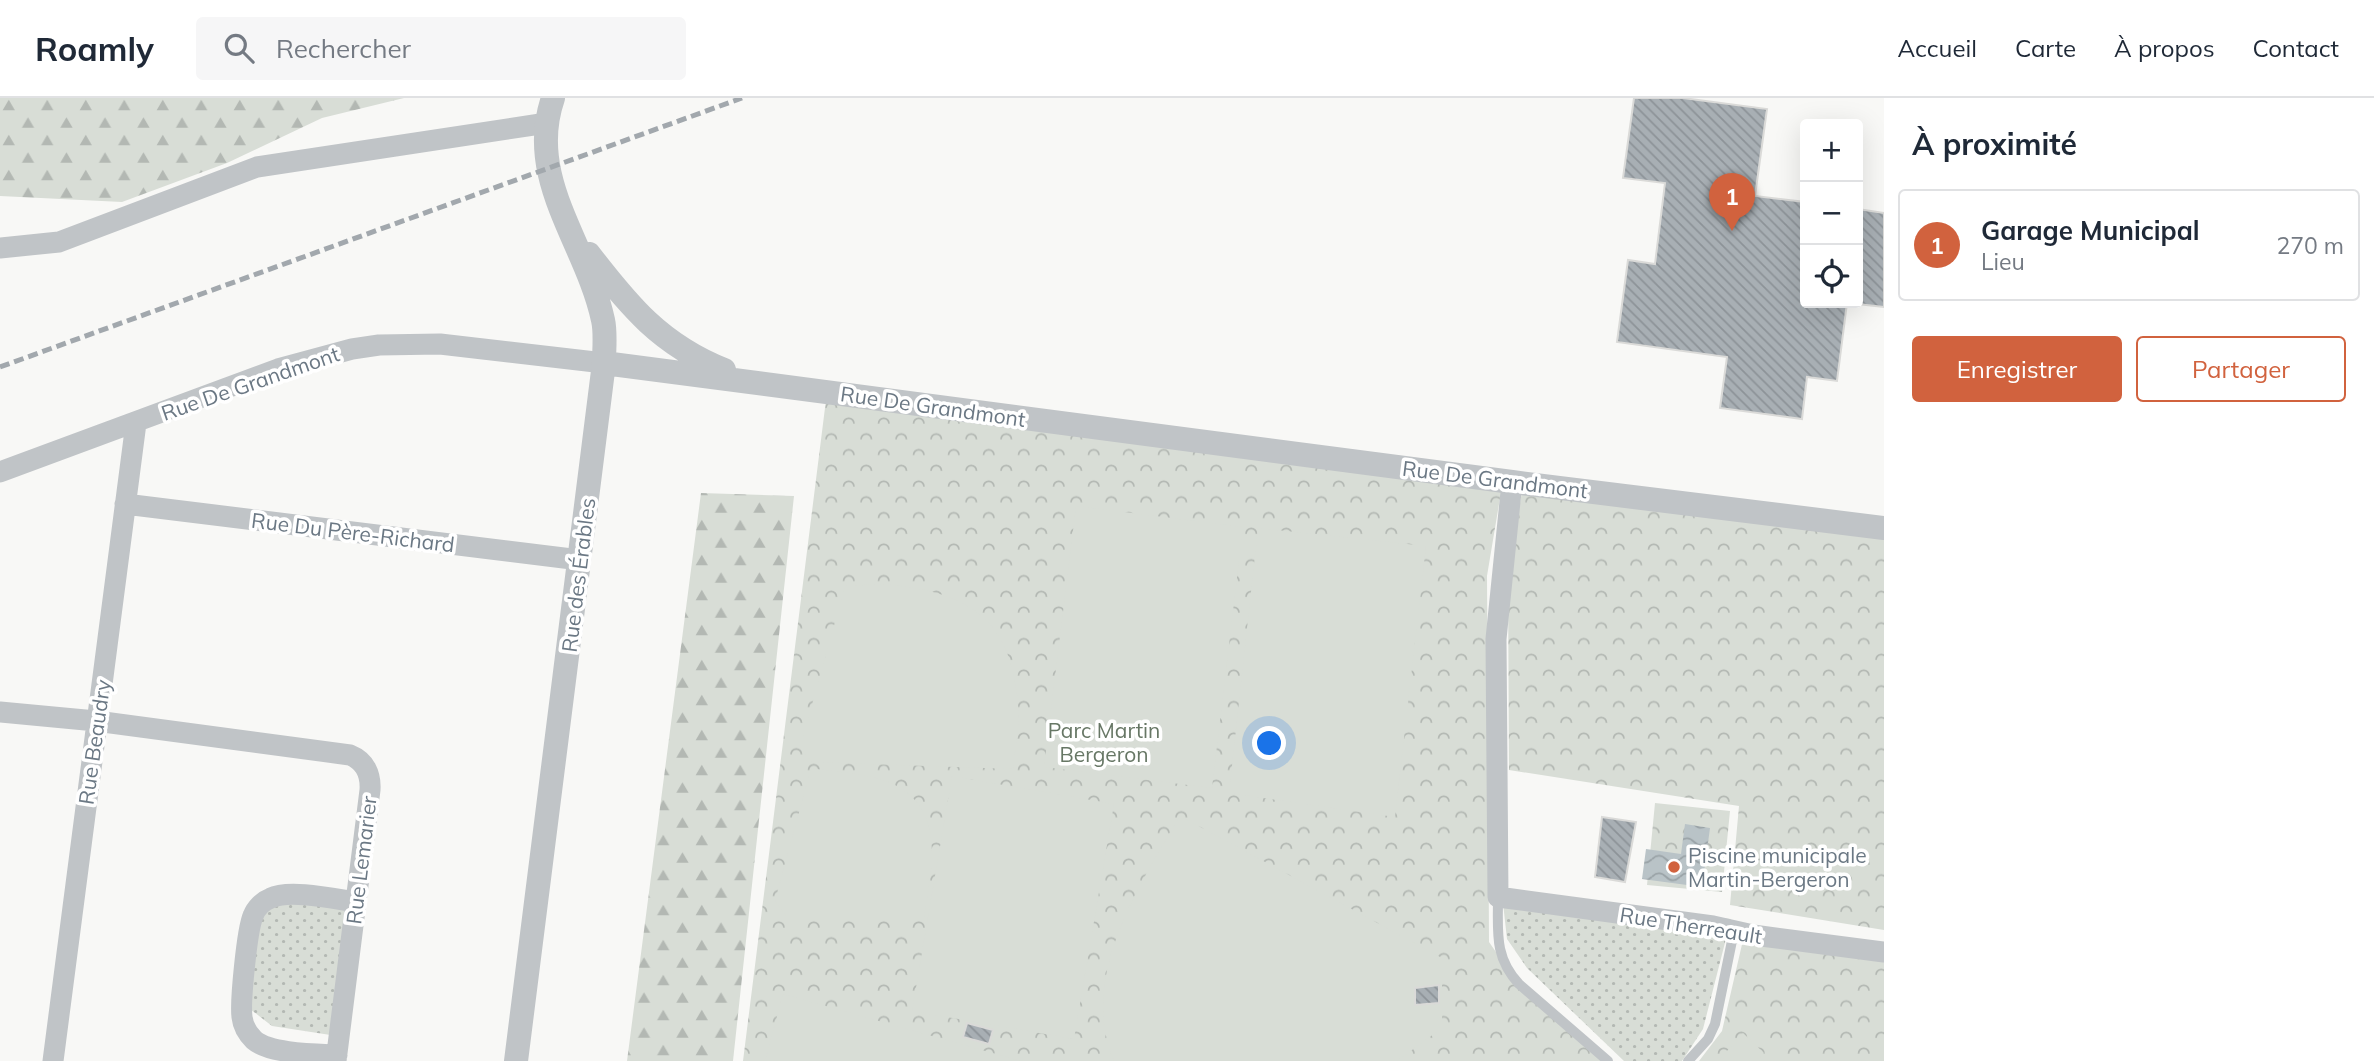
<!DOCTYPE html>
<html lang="fr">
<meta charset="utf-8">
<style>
body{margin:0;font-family:Mulish,sans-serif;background:#f6f6f7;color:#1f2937}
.controls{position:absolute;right:21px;top:21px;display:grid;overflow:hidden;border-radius:7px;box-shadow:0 7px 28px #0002}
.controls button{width:63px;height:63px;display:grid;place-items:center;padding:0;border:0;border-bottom:2px solid #e0e1e3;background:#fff;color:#1f2937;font:35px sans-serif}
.you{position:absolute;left:1270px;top:646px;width:24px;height:24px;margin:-18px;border:5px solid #fff;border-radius:50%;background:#1a73e8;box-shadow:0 0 0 10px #1a73e833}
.badge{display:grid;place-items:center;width:46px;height:46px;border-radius:50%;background:#d1623e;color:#fff;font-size:23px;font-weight:700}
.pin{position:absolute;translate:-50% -58px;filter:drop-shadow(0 2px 4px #0008)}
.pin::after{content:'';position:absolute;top:37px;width:24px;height:21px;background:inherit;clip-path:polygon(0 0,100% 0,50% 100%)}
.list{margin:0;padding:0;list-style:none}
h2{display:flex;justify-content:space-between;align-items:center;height:91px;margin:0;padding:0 28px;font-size:30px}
h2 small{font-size:23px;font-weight:400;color:#747a83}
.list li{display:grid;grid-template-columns:46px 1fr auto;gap:21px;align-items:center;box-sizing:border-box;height:112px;margin:0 14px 14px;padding:0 14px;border:2px solid #e0e1e3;border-radius:7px}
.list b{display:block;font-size:26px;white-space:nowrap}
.list p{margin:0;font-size:23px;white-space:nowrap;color:#747a83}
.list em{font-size:23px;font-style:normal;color:#747a83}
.actions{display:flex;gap:14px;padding:21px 28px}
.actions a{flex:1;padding:16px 0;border:2px solid #d1623e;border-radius:7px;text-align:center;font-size:24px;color:#d1623e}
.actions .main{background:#d1623e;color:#fff}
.icon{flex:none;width:38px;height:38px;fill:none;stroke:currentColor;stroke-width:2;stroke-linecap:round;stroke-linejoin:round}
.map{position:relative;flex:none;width:1884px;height:963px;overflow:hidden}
header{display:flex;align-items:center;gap:42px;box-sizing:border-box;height:98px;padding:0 35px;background:#fff;border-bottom:2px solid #e0e1e3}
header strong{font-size:33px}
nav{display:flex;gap:38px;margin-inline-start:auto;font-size:24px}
.search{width:490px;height:63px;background:#f6f6f7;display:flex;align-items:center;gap:18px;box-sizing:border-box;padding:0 24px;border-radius:7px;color:#747a83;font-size:26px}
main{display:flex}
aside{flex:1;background:#fff}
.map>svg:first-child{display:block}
.grass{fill:url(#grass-dots)}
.forest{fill:url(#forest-firs)}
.park{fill:url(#park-crowns)}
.pitch{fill:#d8ddd6}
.water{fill:url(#water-waves)}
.building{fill:url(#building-back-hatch);stroke:#dadad8;stroke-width:2}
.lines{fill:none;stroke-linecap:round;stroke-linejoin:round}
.service{stroke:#c0c4c7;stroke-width:10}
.minor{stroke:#c0c4c7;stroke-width:21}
.tertiary{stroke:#c0c4c7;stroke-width:24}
.rail{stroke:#a2a8ad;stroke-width:5;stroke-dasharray:10 5;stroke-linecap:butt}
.poi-dot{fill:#d1623e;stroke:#fff;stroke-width:2.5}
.labels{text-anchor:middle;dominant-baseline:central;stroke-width:7;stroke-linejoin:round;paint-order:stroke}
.street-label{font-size:21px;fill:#6b7884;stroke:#fff}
.park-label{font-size:21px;fill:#677765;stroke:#fff}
.poi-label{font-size:21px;fill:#6b7884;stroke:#fff;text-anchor:start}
</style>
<header>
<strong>Roamly</strong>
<div class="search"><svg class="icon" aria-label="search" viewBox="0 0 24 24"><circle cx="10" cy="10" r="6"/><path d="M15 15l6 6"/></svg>Rechercher</div>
<nav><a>Accueil</a><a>Carte</a><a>À propos</a><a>Contact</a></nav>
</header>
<main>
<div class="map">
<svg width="1884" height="963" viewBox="0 0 1884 963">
<defs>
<pattern id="grass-dots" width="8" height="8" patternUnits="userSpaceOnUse" patternTransform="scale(1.75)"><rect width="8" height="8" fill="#d8ddd6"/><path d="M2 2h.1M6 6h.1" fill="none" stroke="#b3b8b3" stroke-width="1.8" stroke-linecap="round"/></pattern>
<pattern id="forest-firs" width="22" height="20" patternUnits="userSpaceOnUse" patternTransform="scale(1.75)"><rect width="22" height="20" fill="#d8ddd6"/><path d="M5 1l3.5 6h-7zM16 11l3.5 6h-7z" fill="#b3b8b3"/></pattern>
<pattern id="park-crowns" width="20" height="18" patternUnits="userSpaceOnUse" patternTransform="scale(1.75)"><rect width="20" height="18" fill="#d8ddd6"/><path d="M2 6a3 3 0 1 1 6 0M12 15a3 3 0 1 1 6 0" fill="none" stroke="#b3b8b3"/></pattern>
<pattern id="water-waves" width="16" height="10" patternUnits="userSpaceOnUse" patternTransform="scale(1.75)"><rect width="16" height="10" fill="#b9c3c7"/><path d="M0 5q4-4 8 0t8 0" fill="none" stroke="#9aa3a7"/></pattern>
<pattern id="building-back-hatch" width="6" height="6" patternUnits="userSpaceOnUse" patternTransform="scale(1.75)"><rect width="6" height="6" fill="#a8afb4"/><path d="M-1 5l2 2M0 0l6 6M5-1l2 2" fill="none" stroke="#8d9398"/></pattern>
</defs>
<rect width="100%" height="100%" fill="#f8f8f6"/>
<!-- grass -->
<path class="grass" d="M277,792L355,803L337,938L272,928L250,911L260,811Z
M1502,796L1731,821L1703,931L1682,963H1624L1527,870L1507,841Z"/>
<!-- forest -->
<path class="forest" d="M0,0H404L322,20L227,65L122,104L0,98Z
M701,395L794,398L733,963H627Z"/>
<!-- park -->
<path class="park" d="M828,286L1504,376L1487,478L1489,844L1512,877L1604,963H743Z
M1524,381L1884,431V832L1730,807L1739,708L1509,672L1508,479Z
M1655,705L1730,713L1722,794L1647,787Z
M1746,829L1884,852V963H1699L1722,933Z"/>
<!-- pitch -->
<path class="pitch" d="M1076,408L1243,429L1212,690L1044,669Z
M1258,430L1426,448L1395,719L1229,695Z
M882,486C965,493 1011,517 1018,606C1020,627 1015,650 1013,671L812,664L800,650L845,488Z
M811,670C835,674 863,675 886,683C948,707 932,769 924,819H787L775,803Z
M952,678L1114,706L1074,941L912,913Z
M1180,718L1442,860V930L1397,963H1114C1078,879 1139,788 1180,718Z
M783,896L1021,963H765Z
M1743,935L1764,955L1757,963H1718Z"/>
<!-- water -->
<path class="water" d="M1685,726L1710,730L1702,789L1642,781L1646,751L1681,756Z"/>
<!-- building -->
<path class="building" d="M1634,0H1683L1767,11L1755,98L1805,104V205H1847L1837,283L1807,279L1802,321L1720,310L1727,259L1617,244L1628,162L1655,166L1665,85L1623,80Z
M1858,111L1884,115V209L1858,206Z
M1602,719L1636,724L1625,784L1595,779Z
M1439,887V905L1415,907V890Z
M967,925L993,932L989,946L963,939Z"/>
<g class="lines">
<!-- service -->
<path class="service" d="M1498,799C1498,834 1494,859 1519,886L1608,963
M1688,963L1708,941L1715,926L1734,833"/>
<!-- minor -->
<path class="minor" d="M0,150L59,144L257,69L547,25
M0,374L278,271L352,251L379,247L440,246L604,265
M1512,384L1496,541L1498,799L1713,828L1753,837L1884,854
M125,406L580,462
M0,614L96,623L350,657C365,663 371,676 370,692L336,963
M337,957C316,956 270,956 254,942C248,936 243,928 242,919C240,904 247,832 253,818C256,810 263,803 271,800C289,791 335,801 355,804
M53,963L136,325"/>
<!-- tertiary -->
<path class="tertiary" d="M589,156C629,208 661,247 724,272
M604,265L1512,384L1884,430
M516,963L604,265C604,251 606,235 603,222C587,146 525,81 553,0"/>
<!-- rail -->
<path class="rail" d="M0,269L742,0"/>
</g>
<!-- markers -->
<circle class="poi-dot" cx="1674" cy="769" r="7"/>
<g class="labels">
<!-- street labels -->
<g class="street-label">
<text transform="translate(250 285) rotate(-19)">Rue De Grandmont</text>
<text transform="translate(933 308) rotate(8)">Rue De Grandmont</text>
<text transform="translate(1495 381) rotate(7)">Rue De Grandmont</text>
<text transform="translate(353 434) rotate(7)">Rue Du Père-Richard</text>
<text transform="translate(578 477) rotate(-83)">Rue des Érables</text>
<text transform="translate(94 644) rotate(-82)">Rue Beaudry</text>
<text transform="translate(361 762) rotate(-83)">Rue Lemarier</text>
<text transform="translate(1691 827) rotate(9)">Rue Therreault</text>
</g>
<!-- park labels -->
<g class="park-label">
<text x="1104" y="632">Parc Martin<tspan x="1104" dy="24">Bergeron</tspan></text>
</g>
<!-- poi labels -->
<g class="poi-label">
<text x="1688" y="757">Piscine municipale<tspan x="1688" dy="24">Martin-Bergeron</tspan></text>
</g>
</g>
</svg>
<div class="controls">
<button>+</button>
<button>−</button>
<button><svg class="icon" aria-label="locate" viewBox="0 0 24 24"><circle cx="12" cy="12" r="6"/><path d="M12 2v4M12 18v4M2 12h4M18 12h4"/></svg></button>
</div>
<div class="you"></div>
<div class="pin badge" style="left:1732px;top:133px">1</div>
</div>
<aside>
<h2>À proximité<small></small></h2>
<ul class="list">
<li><span class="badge">1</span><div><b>Garage Municipal</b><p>Lieu</p></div><em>270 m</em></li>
</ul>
<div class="actions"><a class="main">Enregistrer</a><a>Partager</a></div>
</aside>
</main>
